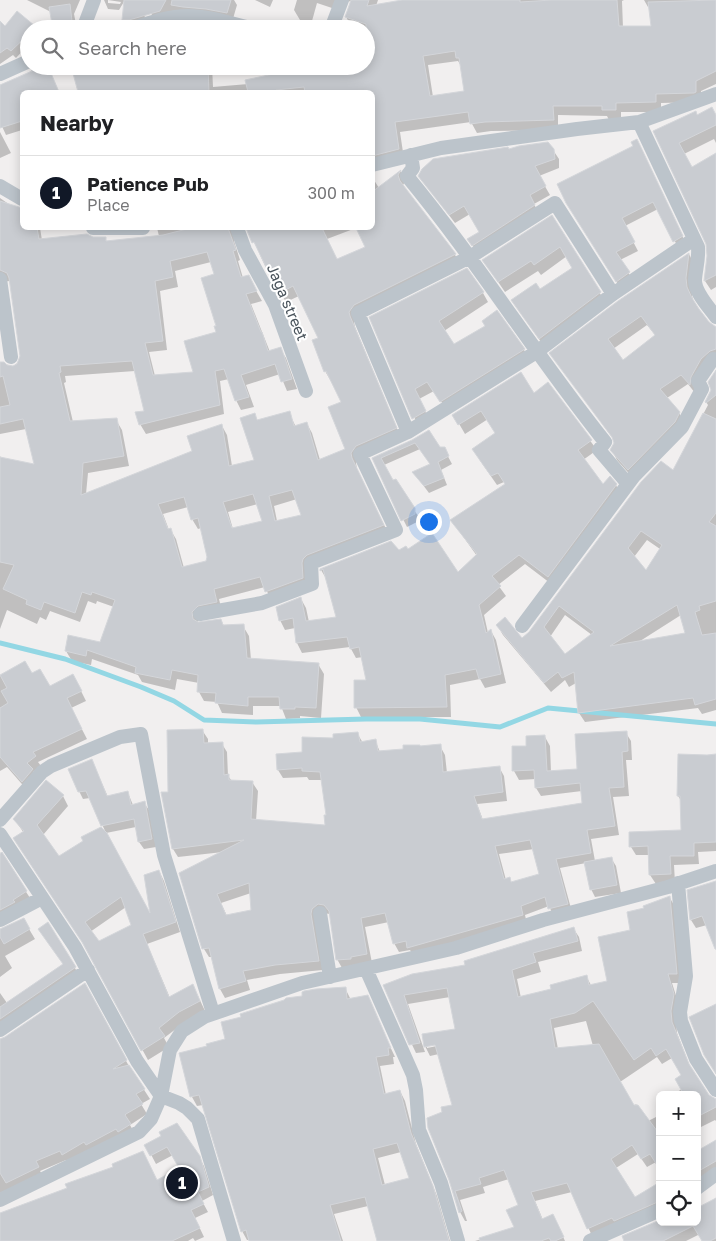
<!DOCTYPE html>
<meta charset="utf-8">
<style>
body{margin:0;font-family:"Golos Text",sans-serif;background:#f6f6f6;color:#202124}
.controls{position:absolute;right:15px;bottom:15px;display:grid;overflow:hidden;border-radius:8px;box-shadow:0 2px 12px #0003}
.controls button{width:45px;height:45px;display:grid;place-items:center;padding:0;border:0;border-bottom:1px solid #e0e0e0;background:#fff;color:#202124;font:25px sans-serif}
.you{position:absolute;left:428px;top:521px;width:18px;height:18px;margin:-12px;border:4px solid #fff;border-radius:50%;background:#1a73e8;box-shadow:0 0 0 8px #1a73e833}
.badge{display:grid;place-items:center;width:32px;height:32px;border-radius:50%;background:#111827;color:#fff;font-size:16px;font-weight:700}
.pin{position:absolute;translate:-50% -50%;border:2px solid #fff;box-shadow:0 1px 5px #0006}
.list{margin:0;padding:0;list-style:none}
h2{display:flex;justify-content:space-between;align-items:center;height:65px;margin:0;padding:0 20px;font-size:21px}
h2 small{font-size:16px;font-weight:400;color:#757577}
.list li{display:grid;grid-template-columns:32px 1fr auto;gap:15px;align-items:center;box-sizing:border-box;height:75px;padding:0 20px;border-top:1px solid #e0e0e0}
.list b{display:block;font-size:19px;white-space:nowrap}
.list p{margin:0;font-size:16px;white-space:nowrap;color:#757577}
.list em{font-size:16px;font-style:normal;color:#757577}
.icon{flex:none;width:28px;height:28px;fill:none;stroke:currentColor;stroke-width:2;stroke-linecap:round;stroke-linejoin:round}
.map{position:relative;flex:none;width:716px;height:1241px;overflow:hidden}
.search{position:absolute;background:#fff;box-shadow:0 2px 12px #0003;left:20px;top:20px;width:355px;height:55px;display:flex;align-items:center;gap:12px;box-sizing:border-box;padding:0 18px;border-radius:28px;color:#757577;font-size:19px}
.panel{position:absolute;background:#fff;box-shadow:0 2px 12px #0003;left:20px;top:90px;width:355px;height:140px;border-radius:8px}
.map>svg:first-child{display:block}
.shadow{fill:#0003;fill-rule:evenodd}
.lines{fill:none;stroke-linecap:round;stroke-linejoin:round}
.stream{stroke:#93d7e4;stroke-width:5}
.building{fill:#c9ccd1;stroke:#d4d6da;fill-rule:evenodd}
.street{stroke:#bcc4cb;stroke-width:14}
.labels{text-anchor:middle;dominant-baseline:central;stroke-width:4;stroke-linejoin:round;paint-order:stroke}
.street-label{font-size:15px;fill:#49535b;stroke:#fff}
</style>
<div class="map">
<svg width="716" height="1241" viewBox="0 0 716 1241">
<rect width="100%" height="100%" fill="#f1efef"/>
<!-- shadow -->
<path class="shadow" d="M27,0H80L74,14L77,29H56L53,23L51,12Z
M104,0H125L119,10L108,9ZM108,0L121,2L120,4L108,3Z
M126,0H234L237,5L232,22L163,21L152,15L146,5L144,23L128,26L124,19Z
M255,0H273L270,7Z
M297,0H378L376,6L409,0H624L622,1L623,28L652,27L650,6L648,7L644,0H716V84L701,91V102L661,103V112H621V120H609L607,116L558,115V130L491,131L477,133L471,122L400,132L404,159L372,168V92H139L137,66H212L213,87L248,84L366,66V29L352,27L346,17L351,1L342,3L338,10L317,3L312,21L300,20L294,10ZM458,61L461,66L466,92L433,97L428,65Z
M18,13L37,29H29V44L16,58L13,55L0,64V22L6,28Z
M73,66H118L124,92H79Z
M33,72H50L59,92H22V130L6,135L0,122V85Z
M696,113L698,116H716V143L714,139L684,154L692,169L716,154V287L711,290L705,281L708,256L707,243L655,132Z
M0,132L11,153L0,158Z
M641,148L686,244L679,249L658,209L625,226L638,251L620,260L633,280L621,289L572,211Z
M553,150L559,159V168L539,176L550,195L534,204L539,214L474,248L469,239L481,233L470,214L455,223L419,176L509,151Z
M400,171L406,180L403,185L404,188L455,255L461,264L359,315L354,322L355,327L401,438L362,456L356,463L357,469L389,535L313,565L308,588L272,602L265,587L219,599L222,612L200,617L197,624L221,620L224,626H243L249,636L251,660L318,664L324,674L321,718L300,716V718L286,719L281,706H253V715L222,713L217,702L204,701L199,692V683L177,679L175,690L142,682L138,675L92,659L91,665L72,661L66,651L101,644L114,607L97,601L96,604L88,601L80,622L50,611L46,620L40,617L37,624L7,610L0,629V456L1,458L36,466L26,429L0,434V364L4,363L12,367L20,361L21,356L10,281L0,282V198L10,205L22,208V228H40L42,240L105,238L107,242L159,236L157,228H235L234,241L240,260L238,261L243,278L248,277L262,301L251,304L270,352L280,349L286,358L297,389L287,391L280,374L246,385L254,407L241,410L236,400L229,379L220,381L224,414L146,434L140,424L146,412L135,371L65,376L66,382L64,383L73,422L116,420L122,430L129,466L88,473L86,494L193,452L222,426L227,435L232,466L255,461L254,415L258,421L289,413L296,427L307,424L312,433L320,460L347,450L343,402L325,371L319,339L299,296L286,302L267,270L249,231L241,228H356L327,239L337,260L367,247L358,228H372V177L379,188ZM211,262L215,275L218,332L195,373L155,376L149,352L167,350L160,291L178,287L175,271ZM297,499L302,516L277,521L274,506ZM258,504L264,522L233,529L228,512ZM188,507L192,519L198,529L201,528L208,557L207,562L184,568L176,539L170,529L169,530L163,514Z
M552,217L606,303L546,349L519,311L540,291L574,269L567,256L541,275L538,271L505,292L490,270Z
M689,254L694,264L692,296L695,306L708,323L716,329V360L695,393L688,384L667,398L679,413L685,423L634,479L617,460L612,450L615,443L614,440L551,354L619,302ZM647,325L656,336L622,362L613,349Z
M483,293L488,302L444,331L453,345L486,327L524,350L529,359L447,410L434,391L419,399L430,421L419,428L371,318Z
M716,372V710L702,714L698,708L585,722L579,713L576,683L569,687L565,680L551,692L503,635L497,625L522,640L673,472L708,405L706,402L712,390ZM647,540L660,549L646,572L634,557ZM565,615L592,635L564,655L550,637ZM681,615L687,634L637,643Z
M548,384L597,450L583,460L603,486L616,485L621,495L554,586L525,564L498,585L506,596L484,615L488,633L491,631L496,640L506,683L485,688L480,679L450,685L451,717H361L356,707L367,681L363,657L356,658L350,647L302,653L297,643L295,628L285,630L280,620L301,599L306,608L309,622L338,618L327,580L321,570L391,543L399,552L408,551L457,574L477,556L452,521L506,485L504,482L497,485L479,459L497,434L488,419L465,434L454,415L534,395Z
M412,441L444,449L452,464L441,470L447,485L429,493L414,473L431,465L420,449L384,465L393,482L419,517V521L407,527L373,459Z
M0,675H32L49,687L78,685L86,701L71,708L87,739L38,762L41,766L33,772L38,779L28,791L7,767L0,771Z
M202,730L208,739V744H222L227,752L228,776L232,781L252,782L258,791L256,821L327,826V816L322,780H309L307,777L283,778L278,770L304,753L334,739L357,733L363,743L375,740L380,752L440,746L445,755L447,773L499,767L504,776L507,801L477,804L483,820L584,804L582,791L541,796L536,788V779L519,780L514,771L527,747L545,737L550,746L551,772L578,770L626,733L631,741L632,760H626L629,796L613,797L619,835L591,839L595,861L611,858L616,866L621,893L595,897L591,889L586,863L560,868L572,912L554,917L549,906L525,915L527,924L414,956L410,950L399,952L394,943L389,922L365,927L372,963L342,968L337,959L330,914L323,913V970L280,974L247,980L250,990L225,998L220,989L213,957H209L204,949L223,852L178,857L173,849L170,793ZM534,849L540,875L512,883L509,879L506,880L499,854ZM251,893L253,911L227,916L221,903Z
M716,755V851L698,852L699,864L674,865L675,883L656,884L650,875L649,855H636L631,847L683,831L682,802L678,796Z
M92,761L108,797L128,793L133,805L144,803L149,810L156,847L144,849L139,842L136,827L106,833L152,918L159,871L164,881L180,932L147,944L170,998L198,996L205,1011L185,1022L164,1038L169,1047L148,1060L24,833L14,819L63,796L68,806L43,835L58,858L106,833L90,798L83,799L79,791ZM126,907L133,925L98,943L90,932Z
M0,852L32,901L0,923Z
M716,882V950L707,925L696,928L691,920Z
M670,898L675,907L682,983H672L679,1005L676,1021L677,1033L692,1072L708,1096L712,1099L716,1100V1121L715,1120L697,1129V1095H672L682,1089L676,1079L682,1076L672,1058L662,1064L657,1057L620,1082L634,1106L636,1104L648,1121L660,1115V1168L656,1162L647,1167L638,1154L616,1168L635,1199L660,1183V1212L620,1229L618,1227L593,1238L572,1192L535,1201L543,1220L553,1215L565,1241H475L515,1228L508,1210L519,1206L509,1179L483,1187L485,1193L460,1200L467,1221H465L460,1212L450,1179L429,1128L428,1118L443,1113L442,1108L453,1106L439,1054L430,1056L425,1046L424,1035L456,1030L450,997L408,1004L425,1052L416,1053L384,986L413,975L467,966L466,962L573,928L579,937L582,951L538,962L541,972L517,979L521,998L552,990L551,986L586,976L591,985L608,982L600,938L631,931L628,913L645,909L644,907ZM586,1021L593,1046L558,1049L554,1028ZM441,1043L442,1045L427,1048V1045Z
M23,919L35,939L5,956L12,968L0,977V930Z
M48,924L81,978L0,1033V993L7,1003L64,965Z
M84,985L130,1068L150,1099L141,1104L147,1114L130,1125L135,1134L69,1163L66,1160L40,1171L44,1177L0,1193V1039L5,1038Z
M345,988L351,1000L367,997L395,1057H393L394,1064L380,1066L386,1095L400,1091L405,1101L416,1144L437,1196L450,1241H378L368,1206L334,1214L343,1241H250V1240H247L242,1231L203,1105L197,1106L192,1097L181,1054L208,1047L227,1040ZM401,1152L410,1179L385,1185L378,1158Z
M162,1136L199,1157L204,1166L213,1195L202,1201L208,1212L195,1218L204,1237L195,1241L193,1238L188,1241H0V1213L1,1214L157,1181L180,1169L173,1155L156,1164L146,1145Z
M716,1142V1176L697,1190V1148L700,1151Z
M716,1200V1241H704L700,1234L686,1241H626L660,1222H697Z"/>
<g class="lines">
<!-- stream -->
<path class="stream" d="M0,643L65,659L141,687L174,701L204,720L256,722L366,719H420L500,727L548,708L716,724"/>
</g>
<!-- building -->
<path class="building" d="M124,0H166L160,11L129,20H122Z
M172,0H231L227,13L206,9L183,7L171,5Z
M351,0H369L367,6L402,0H520V2L552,0H617L619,26H651L648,2L716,0V71L696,81V92L694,93L656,94V102L616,103V110H602V106H553L554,120L485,122L470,124L468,112L395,122L399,149L372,156V92H305L304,87L276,90V92H248L245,80L278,73V71L317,66H366V24L345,17ZM455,51L456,58H459L464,91L430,96L423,56Z
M70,4L72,21L52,24L49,7Z
M17,11L35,26L33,29H29V34L11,51L7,48L0,53V21L5,26Z
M36,66H48L59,92H22V121L0,128V85L32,71L31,70Z
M71,66H208L209,92H78Z
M712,107L716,115V125L679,143L692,167L716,153V275L704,281L707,256L706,244L653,131L696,111L697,115Z
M637,139L683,236L673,242L653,202L622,218L635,242L616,252L630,272L616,282L566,203L557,184L633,146L631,142Z
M548,142L554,149L555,159L535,166L546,186L530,195L535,205L472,246L467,239L479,232L464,206L449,215L418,176L422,169L433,159L508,147L509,149L519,146Z
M401,170L398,175L400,181L456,254L354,305L349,312L350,316L397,428L356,446L351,453L352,458L384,525L307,555L303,559L302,563L303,578L265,592L260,577L214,589L217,602L198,606L192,612L193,619L198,622L221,619L223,625L244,624L247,658L319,663L316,708L295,707V709H280L279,697H248V706L215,703L216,693L197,692L198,675L172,670L170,680L135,673L136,667L87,650L86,656L65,651L68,635L100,642L115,600L92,592L91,595L82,592L75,613L44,602L41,610L26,604L27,600L3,589L14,565L0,562V457L34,464L23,419L0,424V407L10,405L3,376L0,377V362H4L7,365L13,366L17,364L20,356L9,278L7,273L0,270V201L22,208V228H37L39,239L87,234L93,237H106V241L163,235L191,228H228L236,250L233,251L241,277L249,275L257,291L246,294L261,332H262L268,351L281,347L292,379L281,382L275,364L241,375L249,397L235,401L224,369L215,371L220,405L139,425L135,412L144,411L132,361L60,366L61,372L59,373L70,421L117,418L124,456L83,463L81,495L192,451L187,436L222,424L229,466L254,460L240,418L255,413L257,420L290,411L294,426L307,422L318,460L345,449L328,407L341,402L326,371L324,372L312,340L318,338L293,286L280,293L277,286H275L254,242L252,243L246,228H322L337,259L365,247L356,228H372V192ZM207,252L214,274L201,278L216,326H214L216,332L184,341L193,372L153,375L145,343L163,341L155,281L173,277L170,261ZM292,490L301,515L275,521L269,496ZM253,494L262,521L232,528L223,502ZM184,497L191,520L198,518L207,557L206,561L182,567L171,528L168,529L158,504Z
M552,215L601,292L539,339L511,300L536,283L540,289L572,268L560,247L534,265L531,261L498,282L482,260Z
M689,253L686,278L687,287L692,298L699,309L709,322L716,327V349L710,351L701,359L691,377L690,385L681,375L660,389L680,412L675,422L628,470L610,450L614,443L612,437L549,353L618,301ZM641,316L655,335L623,360L608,339Z
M467,268L484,292L439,321L454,344L485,326L482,321L497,310L525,349L440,402L427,382L415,389L426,411L412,419L369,317Z
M716,370V395L706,403L705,402L711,390L708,382Z
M521,372L534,393L548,382L592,440L578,450L603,484L610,476L617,484L548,577L519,555L492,576L501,586L479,605L486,633L491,629L501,674L479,679L476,669L445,675L447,707L354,708V680H366L359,647L350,649L347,637L296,643L293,618L279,621L276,607L301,597L306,621L336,617L323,569L320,571V569L391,541L399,550L406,546L408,549L432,533L458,572L477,554L450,520L505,484L498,473L491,476L472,449L495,433L481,411L458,425L452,415Z
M703,413L716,419V513L709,522L716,526V601L699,606L700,610L695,612L702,635L716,633V699L695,705L693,698L578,713L574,672L562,678L558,672L544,683L496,625L505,617L522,638L529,632L641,482L661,461L673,470ZM641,531L662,545L646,570L628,548ZM677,605L685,633L610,646ZM559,606L594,632L565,654L544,627Z
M429,430L440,447H445L449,456L438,462L444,478L424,486L412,472L430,464L415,443L381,458L393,480L396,479L415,508V514L401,521L372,458L412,440Z
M25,661L32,673L40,669L50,686L73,674L82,691L67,698L82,729L33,752L36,756L27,763L33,769L22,782L0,757V708L8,703L1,691L7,688L0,675Z
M203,729L204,743L223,742L224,775L229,774V780L253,781L251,819L325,825L324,815H326L320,772L302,771V768L277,770L276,754L302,752V737L333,738V734L358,732L360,742L376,739L378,751L403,749V745H420V746L441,744L443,772L500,766L503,792L474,796L482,819L582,803L580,783L535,788L534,770L512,771V746H526V736L545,735L547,771L577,769L575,734L627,731L628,751L622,752L624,787L609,788L615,826L587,830L591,853L556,859L568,904L548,909L545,897L521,906L523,915L407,948L406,941L393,944L385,913L361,918L367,954L351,957V959L336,960L329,911L324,905L318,904L312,909L311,914L319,961L275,965L243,971L246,981L219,989L209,948L202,949L179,873L244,840L172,849L161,792H168L167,730ZM530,840L539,874L511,882L510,877L504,879L495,846ZM249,883L251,910L226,915L217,894Z
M678,754L707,755L716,754V842L694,843V856H670L671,874L649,875L648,846L629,847V832L681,830L680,796H677Z
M92,759L107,796L128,791L131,805L145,801L152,839L138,842L134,819L101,826L86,791L78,792L68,769Z
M46,780L64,795L37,825L59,856L83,841L81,837L101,827L107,833L150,913L144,875L159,870L176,922L143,934L169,997L193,984L200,1001L179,1012L159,1028L165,1036L141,1051L82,942L13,838L24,831L13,819ZM121,897L131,925L99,941L85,922Z
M2,852L27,891L13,900L15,902L0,910V854Z
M612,857L617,885L590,890L584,862Z
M716,881V949H715L702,916L690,920L687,890Z
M670,896L677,974H668L674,994L671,1011L672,1022L689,1064L709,1095L716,1099V1107L697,1117V1095H684L675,1079L681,1075L666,1049L656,1056L651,1048L634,1060L593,1001L575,1013L550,1019L555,1048L599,1044L634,1105H638L660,1135V1170L650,1154L641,1159L632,1145L611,1159L635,1197L660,1182V1201L614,1221L612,1218L587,1229L567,1183L531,1192L542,1219L553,1214L564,1237L555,1241H551L549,1238L541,1241H480L479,1238L514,1227L506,1210L518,1205L504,1170L479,1178L481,1184L455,1191L462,1211L459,1213L449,1180L428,1128L427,1118L442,1112L441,1107L452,1105L435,1045L424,1047L422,1034L455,1029L447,988L404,995L420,1043L409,1045L383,985L412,974L465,965L464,961L574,927L578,941L533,953L536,962L512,970L518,997L551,989L550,985L587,975L589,985L607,981L598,937L630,930L627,912L644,908L643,906Z
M24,918L30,929L4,944L0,937V929Z
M48,922L76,967L0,1019V1007L63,964L38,929Z
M85,983L127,1060L113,1069L129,1065L145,1089L136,1094L143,1104L126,1114L125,1115L131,1124L118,1132L116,1129L86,1145L84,1142L62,1155L60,1151L36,1161L39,1167L6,1183L0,1173V1039L5,1037Z
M346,987L347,999L368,995L391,1048H388L389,1055L376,1057L384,1094L400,1090L411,1133L433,1186L449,1241H377L365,1197L330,1205L341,1241H249L246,1230L241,1232L199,1095L190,1097L179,1053L207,1046L206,1044L225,1039L221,1022L241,1017L240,1014L284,1000L286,998L302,996V992L304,991L316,989ZM397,1143L409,1178L382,1185L373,1149Z
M716,1004V1074L704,1055L689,1017Z
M177,1123L200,1156L209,1187L198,1192L204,1204L191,1210L200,1228L172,1241H0V1213L67,1188L65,1184L113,1167L112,1164L143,1151L157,1180L179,1168L167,1147L150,1156L144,1145L161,1136L159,1132Z
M716,1140V1161L697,1172V1151Z
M716,1198V1238L710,1241H702L693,1226L663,1241H624L622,1236L660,1220V1222H697V1208Z"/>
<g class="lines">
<!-- street -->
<path class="street" d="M83,29L94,0
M131,29C149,23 169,16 188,16C210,16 233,24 254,29
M331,29L342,0
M0,74L29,61
M639,122L698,247C699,259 696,268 695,279C694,292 709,307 716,317
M411,155L413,168L407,176C478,262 536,356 605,442L599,450L628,484
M372,165L441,148L577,129L639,122L716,94
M0,186L22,199
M93,228H143
M237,228L245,250L275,305L306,391
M0,279L11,357
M408,432L358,313L470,257L555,203L613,294
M200,614L262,603L312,584L311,563L396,530L360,454L408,432L538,351L613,294L694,239
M522,626L634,476L682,427L702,389L698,381L713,359L716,360
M0,820L42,772L51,766L120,737L141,734L164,855L213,1013
M0,834L75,947L137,1061L161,1096L179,1103L187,1108L198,1119L234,1241
M678,883L686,976L680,1012L681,1021L696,1059L716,1090
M320,913L330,977
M0,920L42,898
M366,969L413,1075L416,1090L419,1130L441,1183L458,1241
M0,1030L88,970
M697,1188L716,1174
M0,1200L139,1132L151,1119L161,1096L170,1050L182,1031L204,1017L302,983L456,948L543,920L668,887L716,871
M590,1241L660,1210"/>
</g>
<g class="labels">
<!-- street labels -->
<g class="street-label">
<text transform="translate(288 302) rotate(67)">Jaga street</text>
</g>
</g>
</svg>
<div class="controls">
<button>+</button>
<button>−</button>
<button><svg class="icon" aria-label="locate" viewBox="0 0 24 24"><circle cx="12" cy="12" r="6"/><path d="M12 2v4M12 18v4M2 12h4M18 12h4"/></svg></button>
</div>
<div class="you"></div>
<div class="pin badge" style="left:182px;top:1183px">1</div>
<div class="search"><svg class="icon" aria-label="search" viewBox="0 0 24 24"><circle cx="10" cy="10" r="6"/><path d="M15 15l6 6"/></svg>Search here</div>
<section class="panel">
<h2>Nearby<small></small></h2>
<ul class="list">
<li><span class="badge">1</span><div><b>Patience Pub</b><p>Place</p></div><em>300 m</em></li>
</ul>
</section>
</div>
